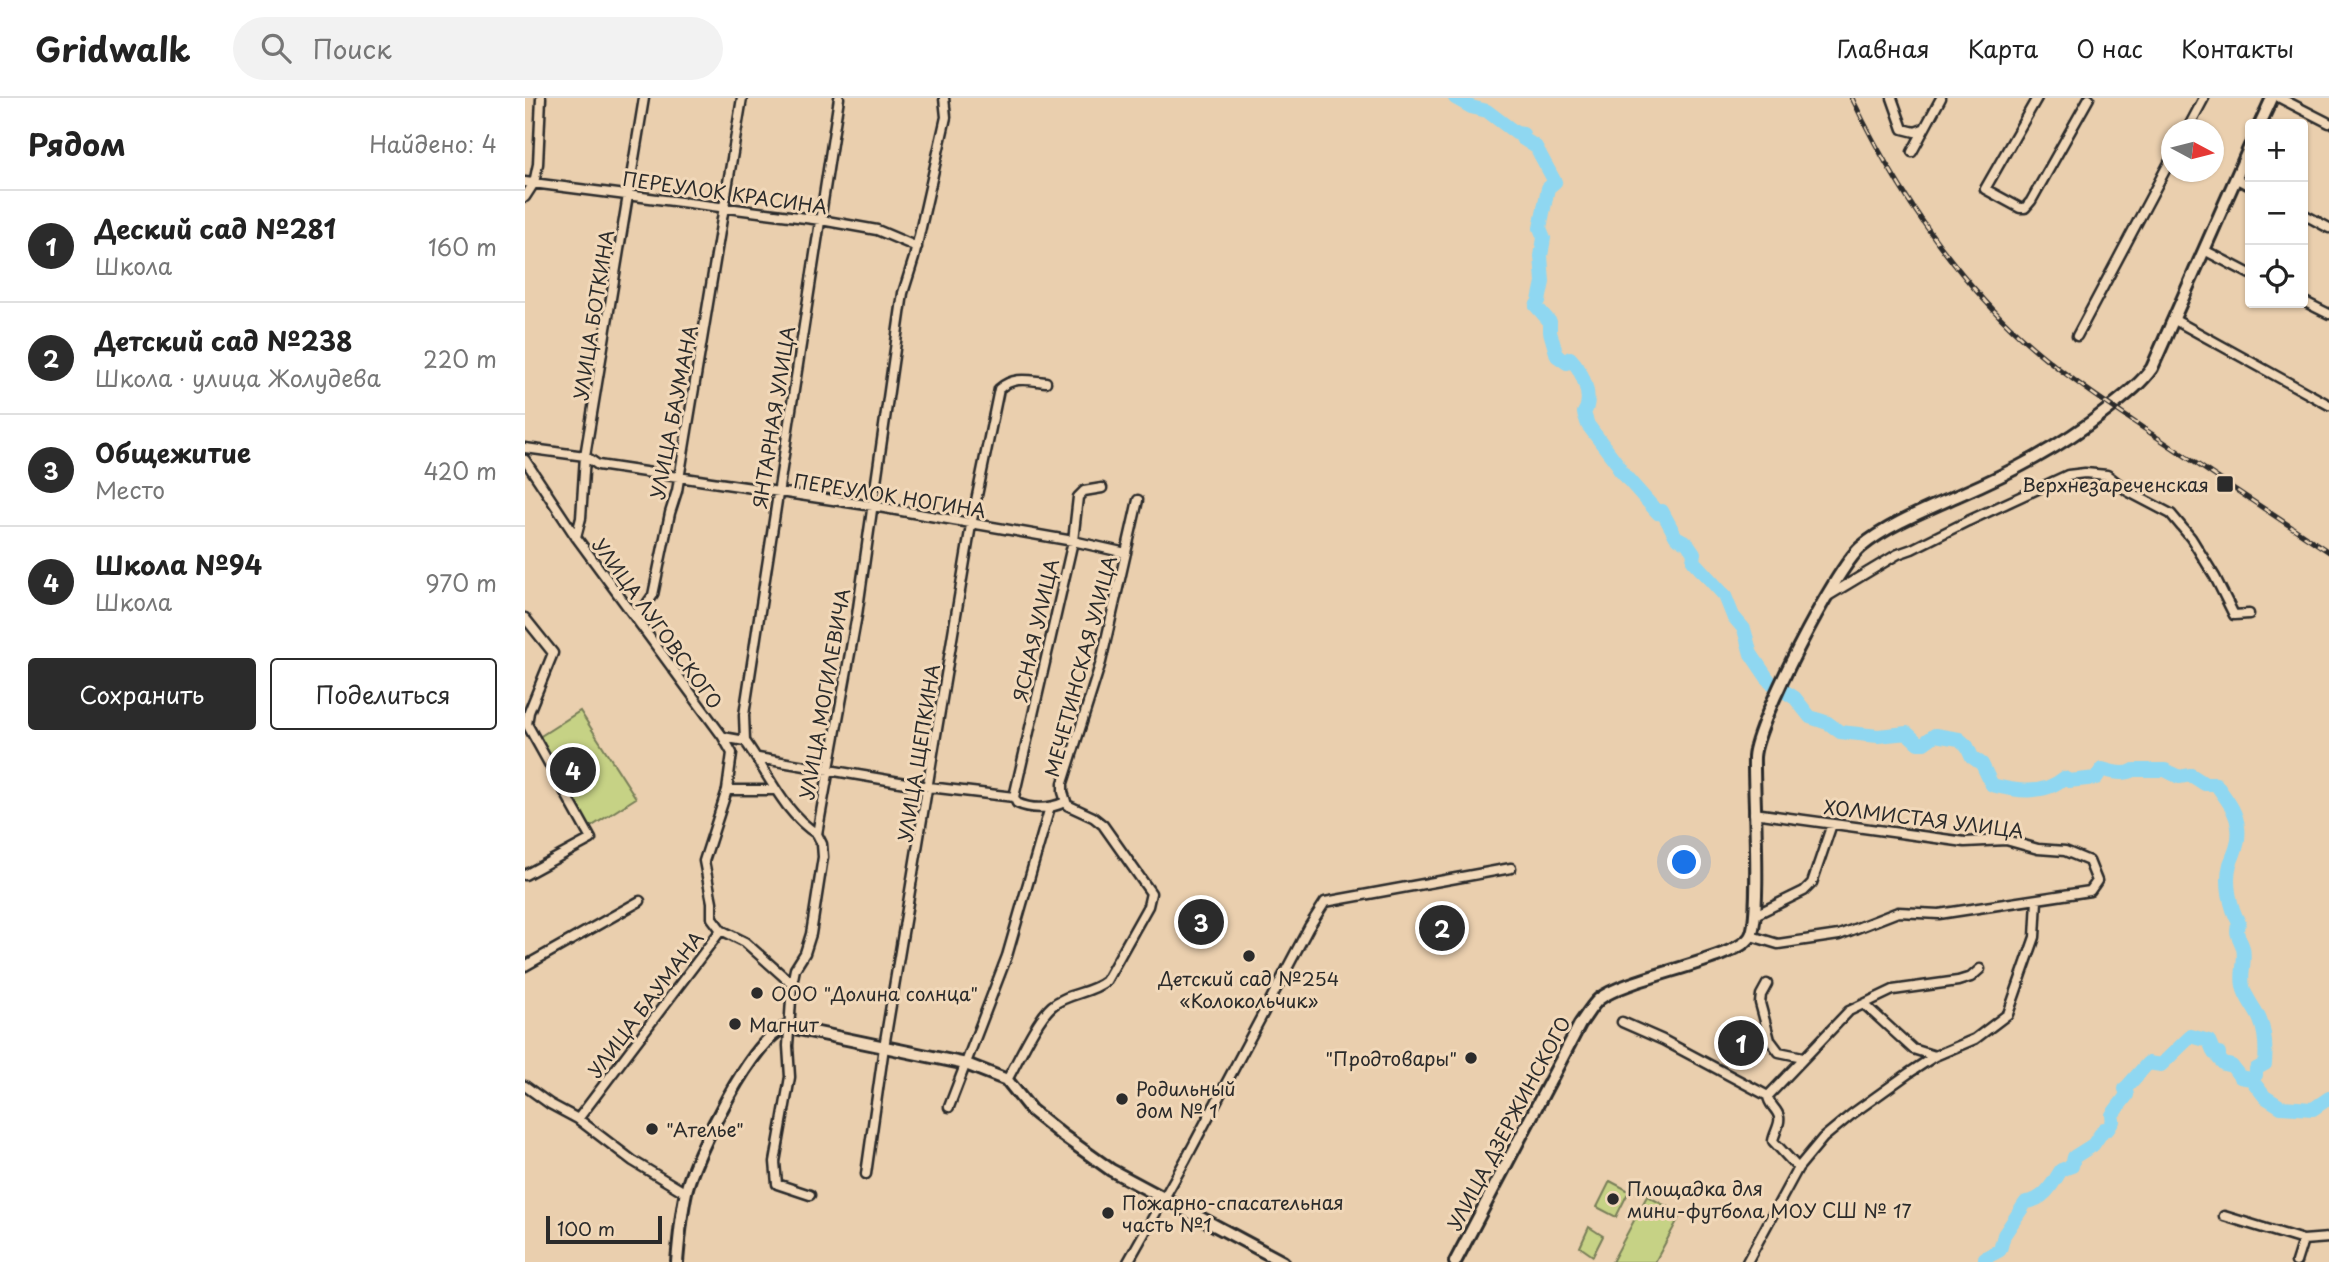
<!DOCTYPE html>
<html lang="ru">
<meta charset="utf-8">
<style>
body{margin:0;font-family:"Playpen Sans",sans-serif;background:#f2f2f2;color:#222}
.controls{position:absolute;right:21px;top:21px;display:grid;overflow:hidden;border-radius:7px;box-shadow:0 2px 5px #0004}
.controls button{width:63px;height:63px;display:grid;place-items:center;padding:0;border:0;border-bottom:2px solid #e0e0e0;background:#fff;color:#222;font:35px sans-serif}
.compass{position:absolute;left:1636px;top:21px;width:63px;height:63px;border-radius:50%;background:#fff;box-shadow:0 2px 5px #0004;rotate:97deg}
.scale{position:absolute;left:21px;bottom:18px;width:116px;box-sizing:border-box;padding-left:7px;border:4px solid #2b2b2b;border-top:0;font-size:19px;line-height:24px;white-space:nowrap;color:#2b2b2b;-webkit-text-stroke:5px #f1d8b9;paint-order:stroke}
.you{position:absolute;left:1160px;top:765px;width:24px;height:24px;margin:-18px;border:5px solid #fff;border-radius:50%;background:#1a73e8;box-shadow:0 0 0 10px #1a73e833}
.badge{display:grid;place-items:center;width:46px;height:46px;border-radius:50%;background:#2b2b2b;color:#fff;font-size:23px;font-weight:700}
.pin{position:absolute;translate:-50% -50%;border:4px solid #fff;box-shadow:0 2px 7px #0006}
.list{margin:0;padding:0;list-style:none}
h2{display:flex;justify-content:space-between;align-items:center;height:91px;margin:0;padding:0 28px;font-size:30px}
h2 small{font-size:23px;font-weight:400;color:#767676}
.list li{display:grid;grid-template-columns:46px 1fr auto;gap:21px;align-items:center;box-sizing:border-box;height:112px;padding:0 28px;border-top:2px solid #e0e0e0}
.list b{display:block;font-size:26px;white-space:nowrap}
.list p{margin:0;font-size:23px;white-space:nowrap;color:#767676}
.list em{font-size:23px;font-style:normal;color:#767676}
.actions{display:flex;gap:14px;padding:21px 28px}
.actions a{flex:1;padding:16px 0;border:2px solid #2b2b2b;border-radius:7px;text-align:center;font-size:24px;color:#2b2b2b}
.actions .main{background:#2b2b2b;color:#fff}
.icon{flex:none;width:38px;height:38px;fill:none;stroke:currentColor;stroke-width:2;stroke-linecap:round;stroke-linejoin:round}
.map{position:relative;flex:none;width:1804px;height:1164px;overflow:hidden}
header{display:flex;align-items:center;gap:42px;box-sizing:border-box;height:98px;padding:0 35px;background:#fff;border-bottom:2px solid #e0e0e0}
header strong{font-size:33px}
nav{display:flex;gap:38px;margin-inline-start:auto;font-size:24px}
.search{width:490px;height:63px;background:#f2f2f2;display:flex;align-items:center;gap:18px;box-sizing:border-box;padding:0 24px;border-radius:38px;color:#767676;font-size:26px}
main{display:flex}
aside{flex:1;background:#fff}
.map>svg:first-child{display:block}
.green{fill:#c6d285;stroke:#787e58;stroke-width:2}
.lines{fill:none;stroke-linecap:round;stroke-linejoin:round}
.river{stroke:#8fd7f1;stroke-width:14}
.minor-casing{stroke:#2b2b2b;stroke-width:13}
.tertiary-casing{stroke:#2b2b2b;stroke-width:16}
.minor{stroke:#f1d8b9;stroke-width:8}
.tertiary{stroke:#f1d8b9;stroke-width:10}
.rail-casing{stroke:#2b2b2b;stroke-width:5}
.rail{stroke:#f1d8b9;stroke-width:2.5;stroke-dasharray:8;stroke-linecap:butt}
.poi-dot{fill:#2b2b2b;stroke:#f1d8b9;stroke-width:2.5}
.labels{text-anchor:middle;dominant-baseline:central;stroke-width:6;stroke-linejoin:round;paint-order:stroke}
.street-label{font-size:19px;fill:#2b2b2b;stroke:#f1d8b9}
.poi-label{font-size:19px;fill:#2b2b2b;stroke:#f1d8b9;text-anchor:start}
</style>
<header>
<strong>Gridwalk</strong>
<div class="search"><svg class="icon" aria-label="search" viewBox="0 0 24 24"><circle cx="10" cy="10" r="6"/><path d="M15 15l6 6"/></svg>Поиск</div>
<nav><a>Главная</a><a>Карта</a><a>О нас</a><a>Контакты</a></nav>
</header>
<main>
<aside>
<h2>Рядом<small>Найдено: 4</small></h2>
<ul class="list">
<li><span class="badge">1</span><div><b>Деский сад №281</b><p>Школа</p></div><em>160 m</em></li>
<li><span class="badge">2</span><div><b>Детский сад №238</b><p>Школа · улица Жолудева</p></div><em>220 m</em></li>
<li><span class="badge">3</span><div><b>Общежитие</b><p>Место</p></div><em>420 m</em></li>
<li><span class="badge">4</span><div><b>Школа №94</b><p>Школа</p></div><em>970 m</em></li>
</ul>
<div class="actions"><a class="main">Сохранить</a><a>Поделиться</a></div>
</aside>
<div class="map">
<svg width="1804" height="1164" viewBox="0 0 1804 1164">
<rect width="100%" height="100%" fill="#eacfae"/>
<filter id="ink" filterUnits="userSpaceOnUse"><feTurbulence type="fractalNoise" baseFrequency=".0143" numOctaves="2"/><feDisplacementMap in="SourceGraphic" scale="14" xChannelSelector="R" yChannelSelector="G"/><feConvolveMatrix kernelMatrix="1 2 1 2 8 2 1 2 1" color-interpolation-filters="sRGB"/></filter>
<g filter="url(#ink)">
<!-- green -->
<path class="green" d="M55,613L111,700L64,730L8,643Z
M1085,1083L1104,1093L1091,1119L1072,1109Z
M1122,1098L1156,1116L1130,1164H1087Z
M1064,1129L1078,1138L1068,1158L1055,1149Z"/>
<g class="lines">
<!-- river -->
<path class="river" d="M930,0L946,9L962,13L991,35L998,36L997,40L1011,49L1030,84L1023,90L1015,130L1019,140L1016,158L1018,184L1014,203L1011,208L1025,224V234L1032,258L1042,265L1045,260C1057,272 1069,300 1059,315L1063,327L1094,368V371L1133,415L1137,413L1151,439L1162,445L1169,455L1168,463L1200,498L1208,518L1219,531L1226,556L1245,584L1270,600L1285,619L1303,625L1315,634L1353,638L1382,635L1393,645H1399L1410,637L1434,641L1442,648L1447,659L1457,666L1467,687C1490,693 1518,698 1539,680L1544,683L1571,680L1577,671C1586,674 1600,678 1609,672H1640L1654,679L1666,677L1680,686H1691C1700,700 1711,711 1713,729C1715,743 1710,754 1705,766C1700,784 1705,809 1714,825C1709,835 1715,840 1718,850C1721,864 1715,875 1718,888C1720,900 1731,911 1735,922C1741,936 1741,952 1740,966L1731,971V977L1726,981L1715,979L1707,968L1699,966L1694,961V955H1689L1684,943L1666,938L1636,967L1623,965L1600,991L1602,997L1587,1017L1588,1023L1583,1031H1579L1568,1047L1549,1059L1547,1068L1536,1072C1527,1087 1519,1102 1501,1104L1479,1137L1475,1152L1460,1160V1164
M1726,981L1740,999L1756,1009L1788,1011L1804,1000"/>
<defs>
<path id="minor" d="M1367,0L1378,31L1390,34L1398,31
M1512,0L1460,91L1495,110H1500L1506,103L1564,0
M1755,0L1804,25
M1662,32L1679,0
M1387,54L1416,0
M1710,80L1725,88
M0,84L296,122L352,132L392,149
M0,99L9,85L13,66L16,0
M1778,116L1804,130
M1679,152L1725,176
M1778,203L1804,216
M1648,221L1804,307
M1552,238L1646,61
M0,350L60,358L73,367L348,408L548,443L601,455
M0,362L51,439L198,639L220,643C243,675 258,714 292,736
M51,439L56,420L60,358L119,0
M1303,498L1373,456L1387,451L1443,423L1543,377L1560,375L1582,377L1604,394L1646,416L1666,440L1690,479L1709,517L1724,516
M109,517L121,507L128,497L145,415L152,393L217,0
M0,520L28,555L4,614L2,626L66,741L0,777
M198,639L207,655L202,692
M220,643L219,617L314,0
M233,660L404,689L489,699L492,705C507,712 525,711 540,704
M489,699L548,443L553,399L559,393L577,390
M1230,817L1279,793L1287,785L1307,726
M196,832L220,844L267,886
M1226,838L1253,846L1314,837L1373,814L1414,816L1565,793L1572,783L1564,763L1540,753L1513,751L1481,742L1440,744L1229,715
M0,868L115,803
M1242,886L1236,897L1235,905L1245,942L1254,954L1278,959
M1340,907L1388,951L1410,958
M1097,924L1138,942L1243,998L1324,913L1368,892L1433,883L1446,879L1455,871
M482,982C493,963 511,922 527,908C542,895 565,896 581,883L623,808L626,795L578,727L568,719L542,707L538,694V685L576,564L613,402
M0,988L25,1006L53,1021L108,1063L161,1095
M1243,998C1244,1008 1252,1010 1254,1019C1256,1026 1249,1035 1248,1043L1273,1070
M424,1009L482,858L525,709
M53,1021L196,832L187,820V804L179,763L202,692H250
M341,1076L359,949L446,427L474,291C488,278 503,282 521,284
M285,1097L252,1086L250,1064L265,979L263,948L267,886L270,871L280,855L286,836L298,759L297,746L292,736L332,517L378,195L389,160L421,19L419,0
M1699,1118L1778,1142L1804,1140
M603,1164L661,1061L784,829L800,804L986,770
M1222,1164L1273,1070L1298,1040L1327,1016L1384,975L1410,958L1450,941L1483,916L1510,839L1512,802
M1771,1164L1778,1142"/>
<path id="tertiary" d="M1735,26L1747,0
M152,1164C154,1141 156,1117 161,1094C168,1062 231,930 264,929L441,966L482,982L506,1012L537,1037L586,1072L758,1164
M930,1164L1055,926C1061,918 1067,907 1074,901C1102,879 1210,862 1225,839C1237,822 1228,690 1229,659C1231,625 1310,471 1336,449C1362,427 1403,411 1434,397C1487,374 1535,349 1581,313C1597,300 1615,287 1627,270L1725,48"/>
</defs>
<!-- minor casing -->
<use href="#minor" class="minor-casing"/>
<!-- tertiary casing -->
<use href="#tertiary" class="tertiary-casing"/>
<!-- minor -->
<use href="#minor" class="minor"/>
<!-- tertiary -->
<use href="#tertiary" class="tertiary"/>
<defs>
<path id="rail" d="M1327,0C1365,80 1414,155 1475,219C1520,265 1575,301 1627,336C1686,375 1745,415 1804,454"/>
</defs>
<!-- rail casing -->
<use href="#rail" class="rail-casing"/>
<!-- rail -->
<use href="#rail" class="rail"/>
</g>
</g>
<!-- markers -->
<g class="poi-dot">
<rect x="1691" y="377" width="18" height="18" rx="3.5"/>
<circle cx="724" cy="858" r="7"/>
<circle cx="232" cy="895" r="7"/>
<circle cx="210" cy="926" r="7"/>
<circle cx="946" cy="960" r="7"/>
<circle cx="597" cy="1001" r="7"/>
<circle cx="127" cy="1031" r="7"/>
<circle cx="1088" cy="1101" r="7"/>
<circle cx="583" cy="1115" r="7"/>
</g>
<g class="labels">
<!-- street labels -->
<g class="street-label">
<text transform="translate(200 94) rotate(8)">ПЕРЕУЛОК КРАСИНА</text>
<text transform="translate(68 217) rotate(-81)">УЛИЦА БОТКИНА</text>
<text transform="translate(148 314) rotate(-79)">УЛИЦА БАУМАНА</text>
<text transform="translate(248 319) rotate(-81)">ЯНТАРНАЯ УЛИЦА</text>
<text transform="translate(365 397) rotate(9)">ПЕРЕУЛОК НОГИНА</text>
<text transform="translate(133 525) rotate(54)">УЛИЦА ЛУГОВСКОГО</text>
<text transform="translate(510 532) rotate(-77)">ЯСНАЯ УЛИЦА</text>
<text transform="translate(555 568) rotate(-75)">МЕЧЕТИНСКАЯ УЛИЦА</text>
<text transform="translate(299 596) rotate(-80)">УЛИЦА МОГИЛЕВИЧА</text>
<text transform="translate(393 655) rotate(-81)">УЛИЦА ЩЕПКИНА</text>
<text transform="translate(1399 720) rotate(7)">ХОЛМИСТАЯ УЛИЦА</text>
<text transform="translate(120 906) rotate(-53)">УЛИЦА БАУМАНА</text>
<text transform="translate(983 1025) rotate(-62)">УЛИЦА ДЗЕРЖИНСКОГО</text>
</g>
<!-- poi labels -->
<g class="poi-label">
<text x="1684" y="386" text-anchor="end">Верхнезареченская</text>
<text x="724" y="880" text-anchor="middle">Детский сад №254<tspan x="724" dy="22">«Колокольчик»</tspan></text>
<text x="246" y="895">ООО "Долина солнца"</text>
<text x="224" y="926">Магнит</text>
<text x="932" y="960" text-anchor="end">"Продтовары"</text>
<text x="611" y="990">Родильный<tspan x="611" dy="22">дом № 1</tspan></text>
<text x="141" y="1031">"Ателье"</text>
<text x="1102" y="1090">Площадка для<tspan x="1102" dy="22">мини-футбола МОУ СШ № 17</tspan></text>
<text x="597" y="1104">Пожарно-спасательная<tspan x="597" dy="22">часть №1</tspan></text>
</g>
</g>
</svg>
<div class="controls">
<button>+</button>
<button>−</button>
<button><svg class="icon" aria-label="locate" viewBox="0 0 24 24"><circle cx="12" cy="12" r="6"/><path d="M12 2v4M12 18v4M2 12h4M18 12h4"/></svg></button>
</div>
<svg class="compass" viewBox="-18 -18 36 36"><path d="M0-13l5 13h-10z" fill="#e53935"/><path d="M0 13l5-13h-10z" fill="#767676"/></svg>
<div class="scale">100 m</div>
<div class="you"></div>
<div class="pin badge" style="left:1216px;top:945px">1</div>
<div class="pin badge" style="left:917px;top:830px">2</div>
<div class="pin badge" style="left:676px;top:824px">3</div>
<div class="pin badge" style="left:48px;top:672px">4</div>
</div>
</main>
